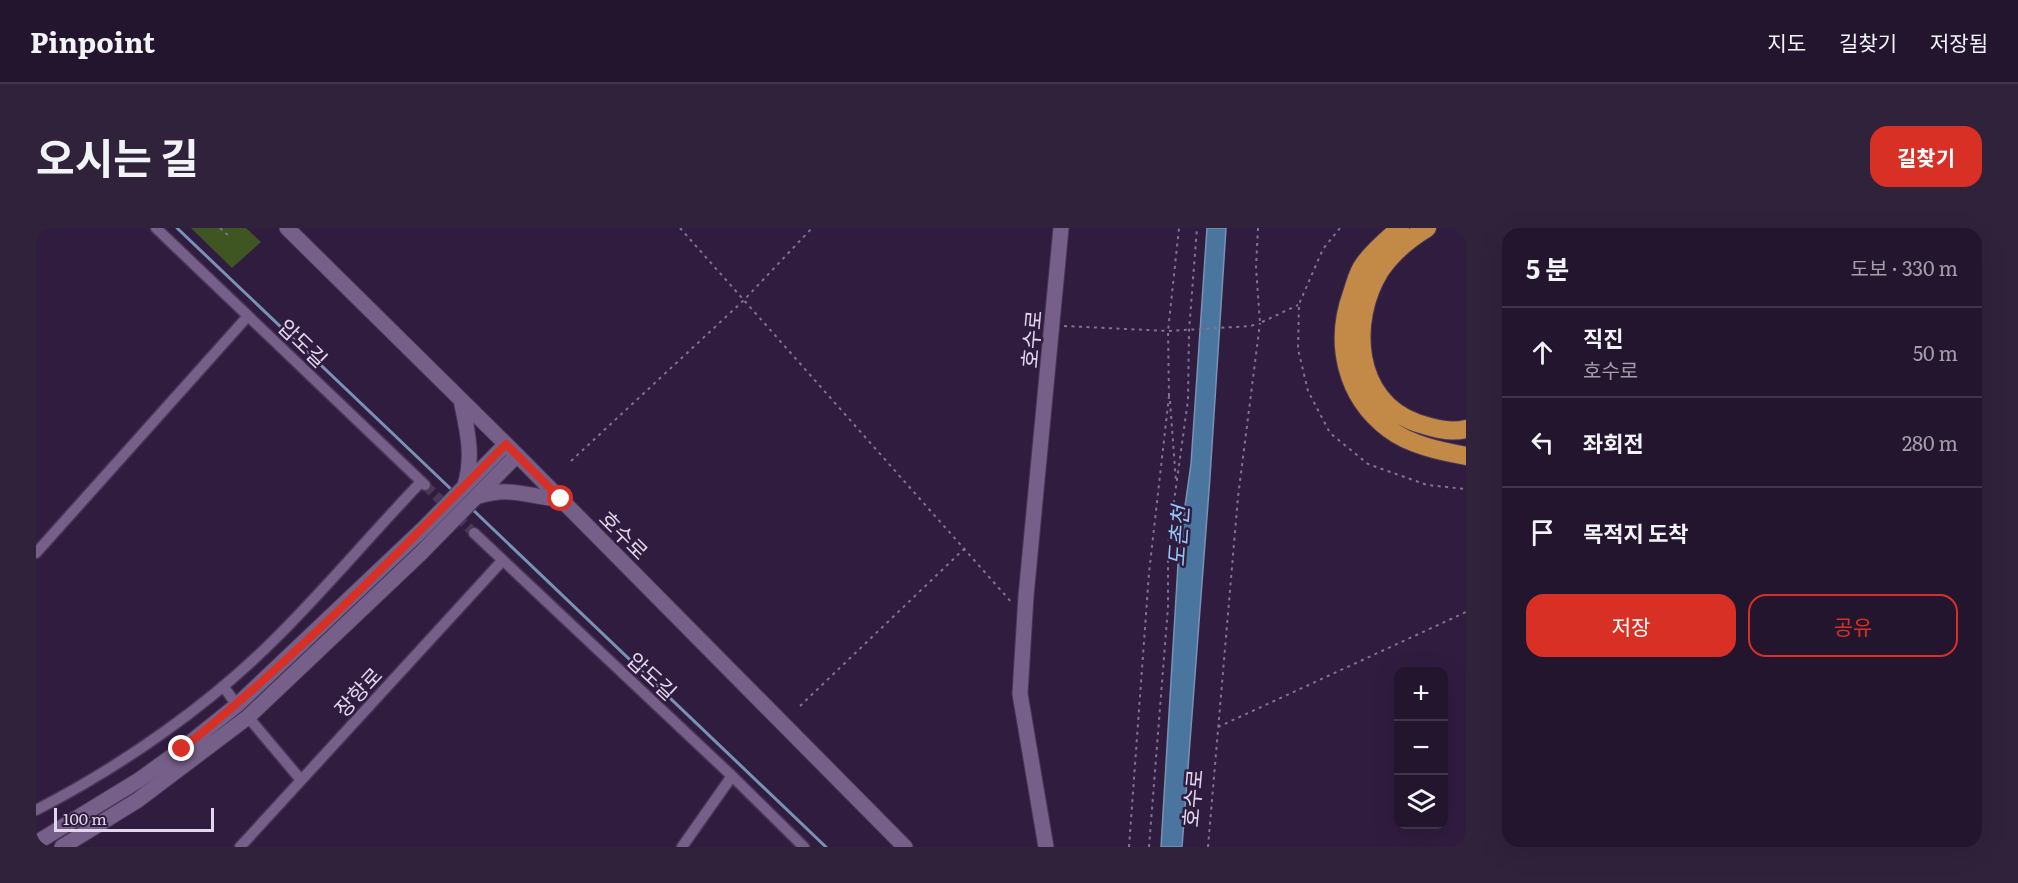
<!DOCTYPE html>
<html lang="ko">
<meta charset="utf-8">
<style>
body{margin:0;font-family:Literata,"Noto Sans KR",serif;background:#30223b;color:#f1f3f6}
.controls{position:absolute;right:18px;bottom:18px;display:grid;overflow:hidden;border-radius:12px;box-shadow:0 6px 24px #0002}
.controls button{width:54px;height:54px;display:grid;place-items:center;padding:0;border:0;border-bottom:2px solid #41344b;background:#24152f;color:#f1f3f6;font:30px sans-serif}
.scale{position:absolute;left:18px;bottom:15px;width:160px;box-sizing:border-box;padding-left:6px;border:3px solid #e2d6ed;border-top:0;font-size:16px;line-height:21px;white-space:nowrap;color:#e2d6ed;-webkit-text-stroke:4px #301c3f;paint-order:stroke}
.stop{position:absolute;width:18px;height:18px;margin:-14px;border:4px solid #d93025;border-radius:50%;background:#fff}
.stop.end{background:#d93025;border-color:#fff;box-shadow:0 2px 6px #0008}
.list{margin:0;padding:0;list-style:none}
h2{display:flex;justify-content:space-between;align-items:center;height:78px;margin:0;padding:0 24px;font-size:26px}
h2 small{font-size:20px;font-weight:400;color:#a39faa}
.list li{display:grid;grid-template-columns:39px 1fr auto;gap:18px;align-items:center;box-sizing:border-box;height:90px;padding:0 24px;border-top:2px solid #41344b}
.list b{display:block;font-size:22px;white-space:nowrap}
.list p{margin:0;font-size:20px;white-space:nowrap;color:#a39faa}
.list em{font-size:20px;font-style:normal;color:#a39faa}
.actions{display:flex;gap:12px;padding:18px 24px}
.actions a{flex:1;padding:14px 0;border:2px solid #d93025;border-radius:18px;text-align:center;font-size:21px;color:#d93025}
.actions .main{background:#d93025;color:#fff}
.icon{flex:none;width:33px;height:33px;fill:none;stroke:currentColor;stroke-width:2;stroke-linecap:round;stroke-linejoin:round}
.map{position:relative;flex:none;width:1430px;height:619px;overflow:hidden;border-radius:18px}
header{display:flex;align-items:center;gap:36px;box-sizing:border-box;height:84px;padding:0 30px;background:#24152f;border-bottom:2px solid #41344b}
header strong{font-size:28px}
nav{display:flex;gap:33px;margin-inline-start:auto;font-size:21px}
.intro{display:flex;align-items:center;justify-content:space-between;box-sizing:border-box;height:144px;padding:0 36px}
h1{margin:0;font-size:42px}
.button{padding:15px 27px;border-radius:18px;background:#d93025;color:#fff;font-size:21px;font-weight:700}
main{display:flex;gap:36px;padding:0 36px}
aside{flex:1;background:#24152f;border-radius:18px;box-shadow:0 6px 24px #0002}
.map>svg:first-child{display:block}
.forest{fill:#405622}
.water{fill:#4a759e;stroke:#7892b6;stroke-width:1.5}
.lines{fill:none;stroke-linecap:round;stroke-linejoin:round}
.stream{stroke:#7892b6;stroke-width:3}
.street-tunnel{stroke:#4b3859;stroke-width:10;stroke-dasharray:10 5;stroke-linecap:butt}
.street-casing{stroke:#483655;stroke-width:13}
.secondary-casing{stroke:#483655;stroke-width:17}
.highway-casing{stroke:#483655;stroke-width:20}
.path{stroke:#837290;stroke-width:2;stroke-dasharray:3 4.5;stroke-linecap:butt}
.street{stroke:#766089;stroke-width:10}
.secondary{stroke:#766089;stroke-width:15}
.highway{stroke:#c28947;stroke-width:18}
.route{stroke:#d93025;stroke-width:8}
.labels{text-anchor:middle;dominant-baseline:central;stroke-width:5;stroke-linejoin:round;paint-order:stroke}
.street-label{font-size:21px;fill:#e2d6ed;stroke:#301c3f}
.water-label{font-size:22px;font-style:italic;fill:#94c7f8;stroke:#301c3f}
</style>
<header>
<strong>Pinpoint</strong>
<nav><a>지도</a><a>길찾기</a><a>저장됨</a></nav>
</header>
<div class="intro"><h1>오시는 길</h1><a class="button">길찾기</a></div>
<main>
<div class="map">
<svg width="1430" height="619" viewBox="0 0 1430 619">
<rect width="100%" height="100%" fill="#301c3f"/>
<!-- forest -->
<path class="forest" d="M155,0H210L225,14L196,40Z"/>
<!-- water -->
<path class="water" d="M1171,0H1190L1174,249L1146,619H1125L1143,320L1155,236Z"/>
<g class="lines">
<!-- stream -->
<path class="stream" d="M141,0L418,264
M436,281L790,619"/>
<!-- street-tunnel -->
<path class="street-tunnel" d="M389,257L438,305"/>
<defs>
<path id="street" d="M120,0L389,257
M438,305L696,548L768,619
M0,325L212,88
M187,458L201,477
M212,489L265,552
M0,582C86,538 175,476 243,407C292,358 337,304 385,254
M204,619L466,333
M646,619L696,548"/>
<path id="secondary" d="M251,0L481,227L869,619
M425,172C431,201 438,228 429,257
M443,268C478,258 491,269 525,271
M0,615L103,552L146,521L201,477L388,300L470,216
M26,619L102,572L212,489L385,325L481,227
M1010,619L984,466L990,368L1025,0"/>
<path id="highway" d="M1364,0C1352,11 1338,22 1328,36C1322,43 1319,56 1316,65C1298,114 1309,168 1353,201C1374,217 1404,223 1430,228
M1391,0C1373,11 1356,25 1344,43C1313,93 1318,173 1381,195C1397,200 1413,205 1430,201"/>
</defs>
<!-- street casing -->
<use href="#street" class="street-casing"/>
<!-- secondary casing -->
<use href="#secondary" class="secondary-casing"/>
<!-- highway casing -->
<use href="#highway" class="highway-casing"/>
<!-- path -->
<path class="path" d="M184,0L194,9
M644,0L977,376
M1222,0L1220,39L1224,95L1262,77
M1304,0L1287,21L1263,76L1262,121L1272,163L1294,205L1332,236L1391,257L1430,261
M1028,98L1132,103L1215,98L1222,95
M1133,168L1132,103L1143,0
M1134,173L1140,254
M535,233L708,72L776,0
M764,478L928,321
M1182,499L1430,384
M1093,619L1113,345L1133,168
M1113,619L1132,379V317L1152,172L1153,103L1161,0
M1172,619L1202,269L1224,95"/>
<!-- street -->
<use href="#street" class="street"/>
<!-- secondary -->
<use href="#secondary" class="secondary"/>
<!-- highway -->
<use href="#highway" class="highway"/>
</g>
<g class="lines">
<!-- route -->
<path class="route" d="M146,521C262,428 366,321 470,216L525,271"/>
</g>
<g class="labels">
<!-- street labels -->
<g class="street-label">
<text transform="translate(994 111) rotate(-85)">호수로</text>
<text transform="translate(268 114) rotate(44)">압도길</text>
<text transform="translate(589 306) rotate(45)">호수로</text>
<text transform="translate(617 447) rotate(43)">압도길</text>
<text transform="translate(321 463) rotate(-47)">장항로</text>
<text transform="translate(1155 570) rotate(-85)">호수로</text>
</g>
<!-- water labels -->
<g class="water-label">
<text transform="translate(1141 308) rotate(-86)">도촌천</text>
</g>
</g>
</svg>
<div class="controls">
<button>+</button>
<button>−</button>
<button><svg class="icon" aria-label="layers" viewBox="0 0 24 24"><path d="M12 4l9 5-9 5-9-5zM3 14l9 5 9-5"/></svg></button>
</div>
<div class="scale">100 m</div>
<div class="stop" style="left:525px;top:271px"></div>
<div class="stop end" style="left:146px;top:521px"></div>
</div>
<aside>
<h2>5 분<small>도보 · 330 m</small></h2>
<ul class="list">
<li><svg class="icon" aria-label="ahead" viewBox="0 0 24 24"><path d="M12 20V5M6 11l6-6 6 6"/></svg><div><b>직진</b><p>호수로</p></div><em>50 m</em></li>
<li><svg class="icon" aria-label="left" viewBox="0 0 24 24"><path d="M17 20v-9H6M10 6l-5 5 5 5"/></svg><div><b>좌회전</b></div><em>280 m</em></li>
<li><svg class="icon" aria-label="arrive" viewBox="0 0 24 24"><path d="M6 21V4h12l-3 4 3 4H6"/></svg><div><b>목적지 도착</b></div></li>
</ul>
<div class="actions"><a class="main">저장</a><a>공유</a></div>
</aside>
</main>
